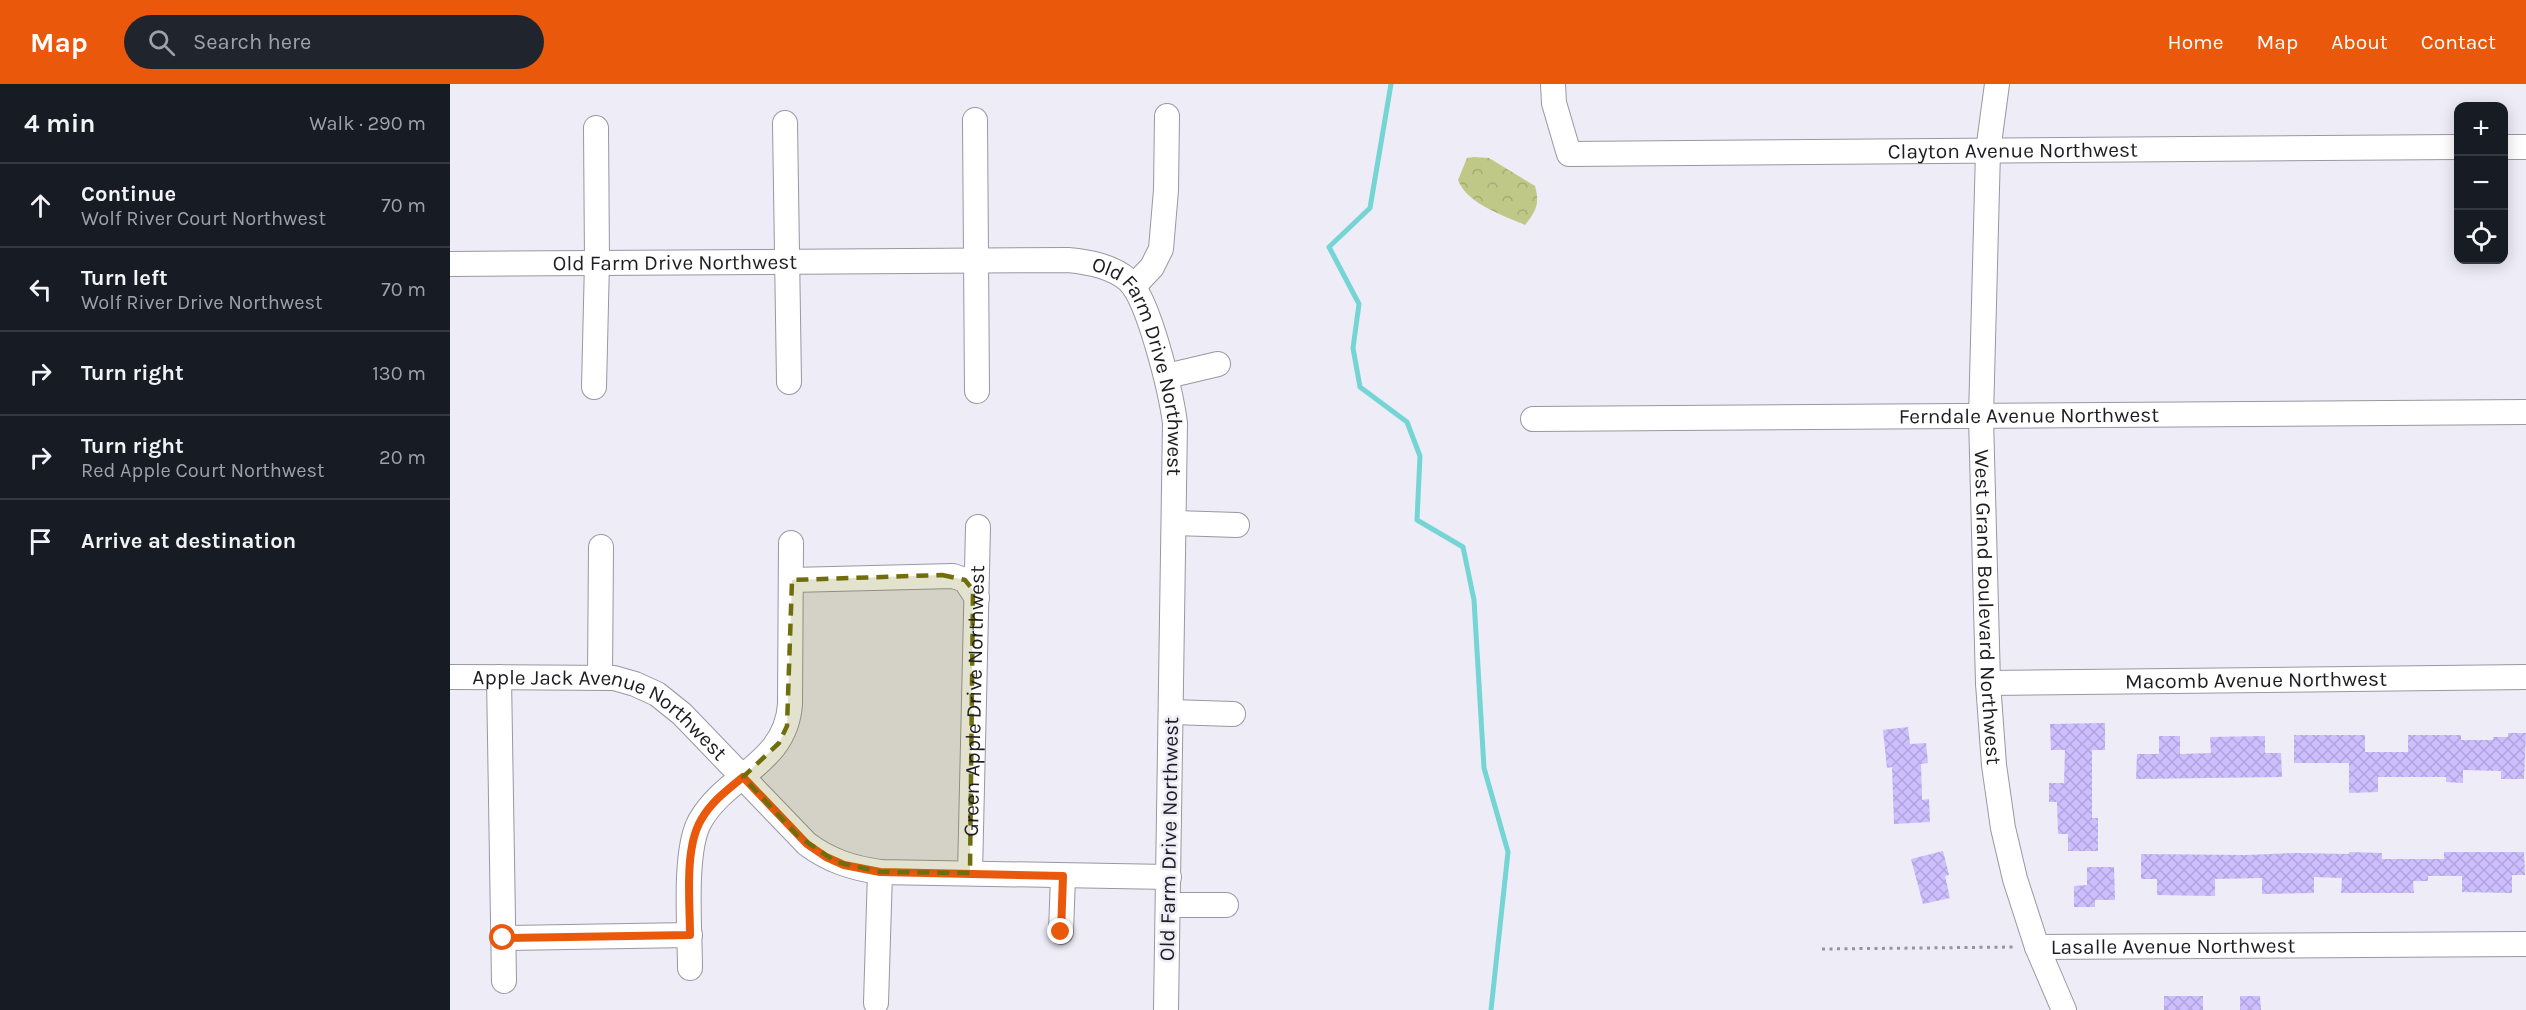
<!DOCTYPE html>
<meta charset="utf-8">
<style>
body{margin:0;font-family:Karla,sans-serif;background:#20242c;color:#f1f3f6}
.controls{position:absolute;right:18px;top:18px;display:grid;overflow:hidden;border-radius:12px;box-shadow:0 3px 15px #0003}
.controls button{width:54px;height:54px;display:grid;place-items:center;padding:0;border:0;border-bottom:2px solid #363941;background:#171b24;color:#f1f3f6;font:30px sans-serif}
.stop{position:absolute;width:18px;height:18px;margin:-14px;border:4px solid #ea580c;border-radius:50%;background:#fff}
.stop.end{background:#ea580c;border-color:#fff;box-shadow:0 2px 6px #0008}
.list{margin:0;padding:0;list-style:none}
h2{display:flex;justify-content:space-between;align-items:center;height:78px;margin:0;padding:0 24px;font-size:26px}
h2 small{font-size:20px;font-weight:400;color:#9ea1a6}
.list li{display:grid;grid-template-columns:39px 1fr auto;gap:18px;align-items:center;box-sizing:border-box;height:84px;padding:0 24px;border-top:2px solid #363941}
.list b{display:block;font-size:22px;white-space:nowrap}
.list p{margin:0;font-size:20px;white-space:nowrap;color:#9ea1a6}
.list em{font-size:20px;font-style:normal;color:#9ea1a6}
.icon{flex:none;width:33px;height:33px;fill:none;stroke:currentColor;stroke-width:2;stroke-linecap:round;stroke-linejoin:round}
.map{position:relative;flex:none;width:2076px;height:926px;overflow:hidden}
header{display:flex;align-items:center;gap:36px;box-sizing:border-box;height:84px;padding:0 30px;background:#ea580c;color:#fff}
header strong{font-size:28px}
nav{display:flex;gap:33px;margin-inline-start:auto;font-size:21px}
.search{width:420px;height:54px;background:#20242c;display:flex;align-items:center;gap:15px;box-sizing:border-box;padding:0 21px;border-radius:33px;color:#9ea1a6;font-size:22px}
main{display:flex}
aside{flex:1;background:#171b24}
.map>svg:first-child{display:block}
.park{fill:url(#park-crowns)}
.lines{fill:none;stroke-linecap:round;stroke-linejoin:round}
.stream{stroke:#75d4d4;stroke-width:5}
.building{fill:url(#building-cross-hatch)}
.minor-casing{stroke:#9997a2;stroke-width:26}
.path{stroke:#96949c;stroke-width:3;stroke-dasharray:3 4.5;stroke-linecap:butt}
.minor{stroke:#fff;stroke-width:24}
.route{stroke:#ea580c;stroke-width:8}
.marked{fill:#706d0c;fill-opacity:0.2;stroke:#706d0c;stroke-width:4.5;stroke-dasharray:12 8;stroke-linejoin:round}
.labels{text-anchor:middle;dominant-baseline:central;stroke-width:5;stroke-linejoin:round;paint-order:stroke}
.street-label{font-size:21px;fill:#1e1d21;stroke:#eeecf7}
</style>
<header>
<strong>Map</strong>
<div class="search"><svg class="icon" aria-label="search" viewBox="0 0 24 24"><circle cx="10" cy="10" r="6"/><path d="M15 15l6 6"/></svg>Search here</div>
<nav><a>Home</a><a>Map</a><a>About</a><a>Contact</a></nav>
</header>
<main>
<aside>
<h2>4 min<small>Walk · 290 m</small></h2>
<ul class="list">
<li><svg class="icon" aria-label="ahead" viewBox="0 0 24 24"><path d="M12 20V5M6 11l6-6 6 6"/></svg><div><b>Continue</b><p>Wolf River Court Northwest</p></div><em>70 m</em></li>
<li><svg class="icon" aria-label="left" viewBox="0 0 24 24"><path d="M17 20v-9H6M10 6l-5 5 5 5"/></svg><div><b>Turn left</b><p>Wolf River Drive Northwest</p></div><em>70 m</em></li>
<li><svg class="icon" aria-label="right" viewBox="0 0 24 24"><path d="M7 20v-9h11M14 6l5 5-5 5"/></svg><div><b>Turn right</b></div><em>130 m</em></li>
<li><svg class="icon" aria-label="right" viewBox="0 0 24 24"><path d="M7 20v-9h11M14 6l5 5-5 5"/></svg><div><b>Turn right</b><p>Red Apple Court Northwest</p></div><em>20 m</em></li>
<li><svg class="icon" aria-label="arrive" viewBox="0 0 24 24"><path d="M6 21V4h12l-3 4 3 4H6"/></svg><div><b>Arrive at destination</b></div></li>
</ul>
</aside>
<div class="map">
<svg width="2076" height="926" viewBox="0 0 2076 926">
<defs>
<pattern id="park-crowns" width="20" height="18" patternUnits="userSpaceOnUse" patternTransform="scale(1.5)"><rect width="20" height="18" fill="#c0c887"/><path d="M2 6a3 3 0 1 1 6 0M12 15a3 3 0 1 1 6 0" fill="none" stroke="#a5ab74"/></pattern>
<pattern id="building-cross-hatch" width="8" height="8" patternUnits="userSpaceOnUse" patternTransform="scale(1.5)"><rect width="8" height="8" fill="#cdbfff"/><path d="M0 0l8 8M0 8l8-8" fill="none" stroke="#b0a4da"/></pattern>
</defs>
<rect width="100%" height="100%" fill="#eeecf7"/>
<!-- park -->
<path class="park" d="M1024,73L1039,74L1085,102C1090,120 1086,127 1075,141C1053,131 1017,120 1008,96L1017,74Z"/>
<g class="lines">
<!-- stream -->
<path class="stream" d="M941,0L920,124L879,163L909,220L903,264L910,303L957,338L970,372L967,436L1013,463L1024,516L1034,684L1058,768L1041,926"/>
</g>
<!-- building -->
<path class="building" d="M1655,639V666H1642V734H1648V767H1618V750H1608L1607,718H1599V699H1614L1615,666H1601L1600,640Z
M1458,643L1460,660L1476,659L1478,679L1471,680L1472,716L1479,715L1480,738L1444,740L1442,683L1437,684L1433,646Z
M2058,649H2076L2074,695H2051V687L2013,686V699L1996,698V693H1928V708L1899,709V679H1844V651H1915V668H1958V651H2011V656H2043V653H2058Z
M1709,652H1730V670L1761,669L1760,653L1815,652V669H1831L1832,693L1686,695L1687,670H1709Z
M1493,767L1499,791L1495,792L1500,814L1473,820L1461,775Z
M1899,768L1932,769V775H1994V768H2074L2075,791H2062V809L2012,808V792H1978V797H1963L1964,809H1891L1892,794L1864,793V809L1812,810V794L1765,795V812L1707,811V795H1691V770L1796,771L1844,769L1899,770Z
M1637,783H1664L1665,816H1645V823H1624V802L1637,801Z
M1714,912H1753V926H1714Z
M1790,912H1810L1811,926H1790Z"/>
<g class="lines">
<defs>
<g id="minor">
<path id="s1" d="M1103,0L1104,19L1119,70L2008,63"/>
<path id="s2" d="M1547,0L1538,67L1531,333L1538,599L1544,681L1553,744L1565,795L1587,863L1614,926"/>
<path d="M525,36L527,307"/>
<path d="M335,39L339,298"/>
<path d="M2054,63H2076"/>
<path id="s3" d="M0,180L618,176C639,178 662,182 678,196C699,215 721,309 725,339L716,926"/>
<path d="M684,202L702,183L711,165L716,106L717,32"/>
<path d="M717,292L768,280"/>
<path d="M144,303L147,178L146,44"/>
<path id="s4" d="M1083,335L2076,328"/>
<path d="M725,439L787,441"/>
<path d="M342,496L503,492L515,496L527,514"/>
<path id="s5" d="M0,593L164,594L185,600L207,610L232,630L357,760C380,777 402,784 430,788L719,793"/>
<path d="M49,593L54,897"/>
<path d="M150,593L151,463"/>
<path id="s6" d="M1538,599L2076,593"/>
<path d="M721,628L783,630"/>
<path id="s7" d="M520,789L528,443"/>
<path d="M718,821H776"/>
<path d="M611,848L613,792"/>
<path d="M53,854L240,851"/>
<path id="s8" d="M1587,863L2076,860"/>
<path d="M240,884C240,847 233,767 250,737C277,690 336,680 340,620L341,459"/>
<path d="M426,919L430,788"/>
</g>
</defs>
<!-- minor casing -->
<use href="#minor" class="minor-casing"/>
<!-- path -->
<path class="path" d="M1372,865L1564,863"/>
<!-- minor -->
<use href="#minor" class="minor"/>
</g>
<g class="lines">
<!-- route -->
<path class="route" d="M53,854L240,851C240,818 234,765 251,736C261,718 277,706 293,693L357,760L376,773L394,781L430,788L613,792L611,848"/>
</g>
<!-- marked area -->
<path class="marked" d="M492,491L515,496L523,506L520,789L430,788L386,778L348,752L293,693L329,659L337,642L342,496Z"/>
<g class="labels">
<!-- street labels -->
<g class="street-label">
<text stroke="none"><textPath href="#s1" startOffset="516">Clayton Avenue Northwest</textPath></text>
<text stroke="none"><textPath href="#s3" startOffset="225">Old Farm Drive Northwest</textPath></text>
<text stroke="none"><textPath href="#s3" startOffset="765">Old Farm Drive Northwest</textPath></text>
<text stroke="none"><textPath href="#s4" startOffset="496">Ferndale Avenue Northwest</textPath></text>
<text stroke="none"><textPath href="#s2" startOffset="524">West Grand Boulevard Northwest</textPath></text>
<text stroke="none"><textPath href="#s6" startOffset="268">Macomb Avenue Northwest</textPath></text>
<text stroke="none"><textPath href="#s7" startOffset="172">Green Apple Drive Northwest</textPath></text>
<text stroke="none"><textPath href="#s5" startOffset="162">Apple Jack Avenue Northwest</textPath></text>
<text transform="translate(719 755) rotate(-89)">Old Farm Drive Northwest</text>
<text stroke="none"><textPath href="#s8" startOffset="136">Lasalle Avenue Northwest</textPath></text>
</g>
</g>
</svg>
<div class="controls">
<button>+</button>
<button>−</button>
<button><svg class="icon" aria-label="locate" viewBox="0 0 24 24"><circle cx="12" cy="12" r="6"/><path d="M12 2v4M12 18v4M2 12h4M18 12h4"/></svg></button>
</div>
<div class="stop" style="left:53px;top:854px"></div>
<div class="stop end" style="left:611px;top:848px"></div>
</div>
</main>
